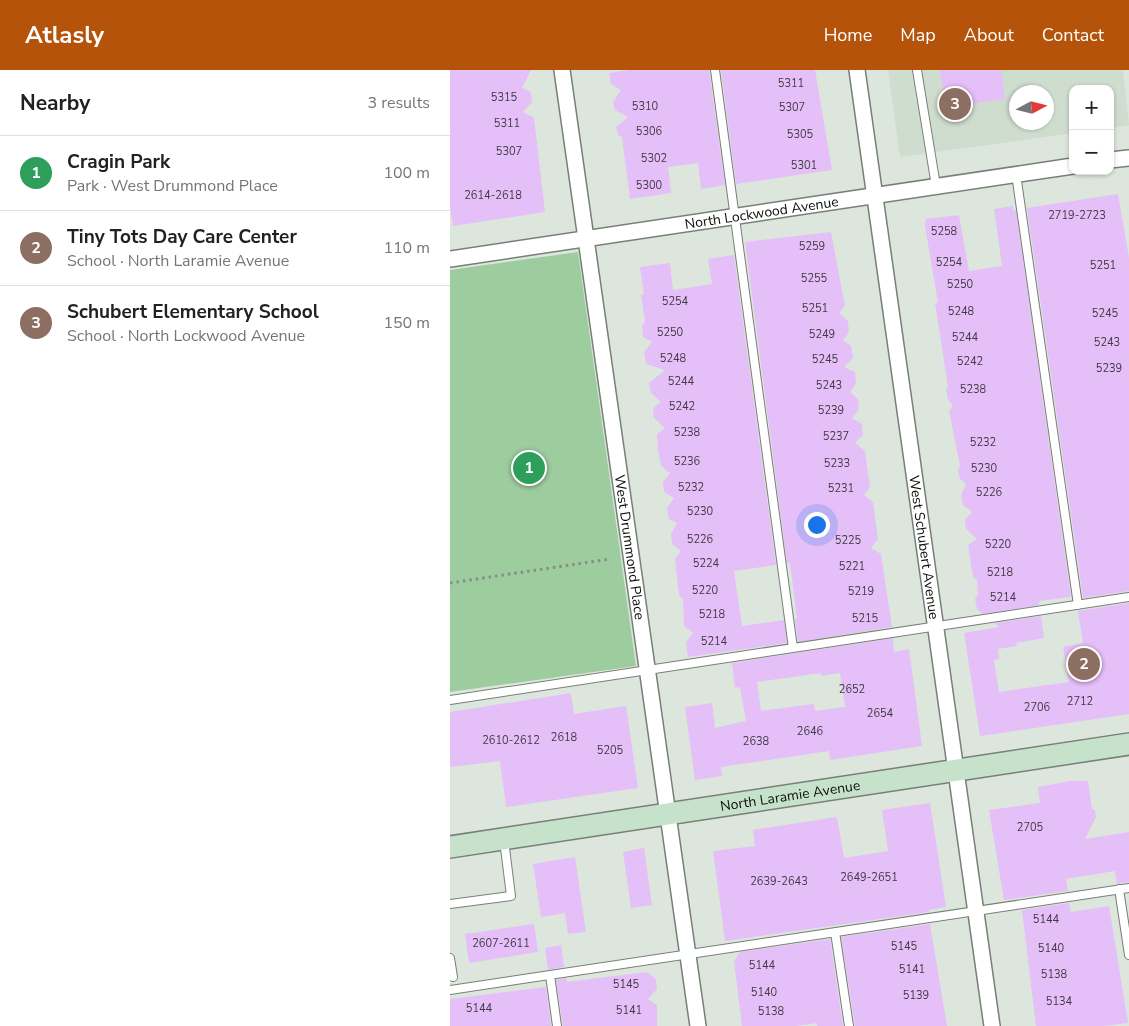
<!DOCTYPE html>
<meta charset="utf-8">
<style>
body{margin:0;font-family:"Nunito Sans",sans-serif;background:#f2f2f2;color:#202124}
.controls{position:absolute;right:15px;top:15px;display:grid;overflow:hidden;border-radius:10px;box-shadow:0 1px 4px #0004}
.controls button{width:45px;height:45px;display:grid;place-items:center;padding:0;border:0;border-bottom:1px solid #e0e0e0;background:#fff;color:#202124;font:25px sans-serif}
.compass{position:absolute;left:559px;top:15px;width:45px;height:45px;border-radius:50%;background:#fff;box-shadow:0 1px 4px #0004;rotate:83deg}
.you{position:absolute;left:366px;top:454px;width:18px;height:18px;margin:-12px;border:4px solid #fff;border-radius:50%;background:#1a73e8;box-shadow:0 0 0 8px #1a73e833}
.badge{display:grid;place-items:center;width:32px;height:32px;border-radius:50%;background:#b45309;color:#fff;font-size:16px;font-weight:700}
.pin{position:absolute;translate:-50% -50%;border:2px solid #fff;box-shadow:0 1px 5px #0006}
.list{margin:0;padding:0;list-style:none}
h2{display:flex;justify-content:space-between;align-items:center;height:65px;margin:0;padding:0 20px;font-size:21px}
h2 small{font-size:16px;font-weight:400;color:#757577}
.list li{display:grid;grid-template-columns:32px 1fr auto;gap:15px;align-items:center;box-sizing:border-box;height:75px;padding:0 20px;border-top:1px solid #e0e0e0}
.list b{display:block;font-size:19px;white-space:nowrap}
.list p{margin:0;font-size:16px;white-space:nowrap;color:#757577}
.list em{font-size:16px;font-style:normal;color:#757577}
.map{position:relative;flex:none;width:679px;height:956px;overflow:hidden}
header{display:flex;align-items:center;gap:30px;box-sizing:border-box;height:70px;padding:0 25px;background:#b45309;color:#fff}
header strong{font-size:24px}
nav{display:flex;gap:28px;margin-inline-start:auto;font-size:18px}
main{display:flex}
aside{flex:1;background:#fff}
.map>svg:first-child{display:block}
.built{fill:#ceddce;fill-rule:evenodd}
.green{fill:#9dcc9f}
.building{fill:#e5bff7;fill-rule:evenodd}
.lines{fill:none;stroke-linecap:round;stroke-linejoin:round}
.lane-casing{stroke:#777f77;stroke-width:10}
.street-casing{stroke:#777f77;stroke-width:18}
.secondary-casing{stroke:#777f77;stroke-width:24}
.path{stroke:#878e87;stroke-width:3;stroke-dasharray:2.5 4;stroke-linecap:butt}
.lane{stroke:#fff;stroke-width:8}
.street{stroke:#fff;stroke-width:15}
.secondary{stroke:#c6e2ca;stroke-width:21}
.labels{text-anchor:middle;dominant-baseline:central;stroke-width:4.5;stroke-linejoin:round;paint-order:stroke}
.number-label{font-size:11px;fill:#423a46}
.street-label{font-size:14px;fill:#0b0e0b;stroke:#fff}
</style>
<header>
<strong>Atlasly</strong>
<nav><a>Home</a><a>Map</a><a>About</a><a>Contact</a></nav>
</header>
<main>
<aside>
<h2>Nearby<small>3 results</small></h2>
<ul class="list">
<li><span class="badge" style="background:#2e9e5b">1</span><div><b>Cragin Park</b><p>Park · West Drummond Place</p></div><em>100 m</em></li>
<li><span class="badge" style="background:#8d6e63">2</span><div><b>Tiny Tots Day Care Center</b><p>School · North Laramie Avenue</p></div><em>110 m</em></li>
<li><span class="badge" style="background:#8d6e63">3</span><div><b>Schubert Elementary School</b><p>School · North Lockwood Avenue</p></div><em>150 m</em></li>
</ul>
</aside>
<div class="map">
<svg width="679" height="956" viewBox="0 0 679 956">
<rect width="100%" height="100%" fill="#dde6dd"/>
<!-- built -->
<path class="built" d="M438,0H673L679,55L660,58V19H623V63L450,87ZM566,22H596V52H566Z"/>
<!-- green -->
<path class="green" d="M128,182L186,596L0,622V200Z"/>
<!-- building -->
<path class="building" d="M0,0H81L72,18L81,22L82,32L73,42L84,48L95,142L3,156L0,137Z
M179,0H259L275,115L251,119L248,93L218,97L221,123L180,129L172,67L168,65L166,57L178,47L165,40L163,32L171,20L161,14L159,3Z
M271,0H365L382,100L286,114Z
M490,0H551L555,29L496,38Z
M668,124L679,188V521L633,528L577,138Z
M563,136V141L566,140L621,527L589,531V535L533,544L527,539L525,529L528,525L527,510L523,507L518,475L527,469L516,459L515,450L522,442L513,435L511,425L516,414L510,409L508,399L510,396L499,341L503,336L498,330L496,318L498,317L485,233H488L475,156L476,149L509,145L519,201L552,196L544,139Z
M381,162L395,236L389,243L398,251L399,262L393,270L401,276L403,288L394,297L405,302L406,314L400,322L408,329L409,339L402,348L412,354L413,365L405,373L415,381L420,417L414,425L423,432L428,469L421,478L431,484L442,557L348,572L345,549H347L340,493H337L295,172Z
M284,185L326,495L284,501L292,556L334,550L337,573L238,587L236,572L243,563L234,556L233,529L229,525L225,489L231,481L222,474L221,464L227,453L219,449L217,438L224,428L214,422L213,412L220,403L211,396L208,380L207,364L215,358L204,348L203,338L211,332L201,323L199,313L215,300L196,294L194,282L202,272L193,267L192,256L195,251L191,225L194,224L190,197L220,193L223,220L262,214L258,189Z
M679,533V644L530,666L514,563L549,557L545,553L591,546L594,568L566,573L567,576L548,579L549,589L544,590L549,622L619,612L613,577L633,573L628,541Z
M443,568L444,582L459,579L472,676L380,690L379,681L271,697L272,706L245,710L235,637L262,633L265,658L296,651L290,617L285,618L282,593ZM371,603V606L390,603L395,637L365,641L364,634L311,641L307,612Z
M121,623L124,644L176,636L188,718L56,737L50,691L0,697V642Z
M620,711H638L642,739L645,740L646,747L635,769L679,762V812L667,814L665,801L616,809L618,821L554,830L539,740L590,733L588,717Z
M480,733L496,837L479,840V842L275,871L263,781L305,776L303,760L387,747L394,788L438,781L432,740Z
M194,778L202,835L181,838L173,782Z
M125,787L136,862L118,864L115,843L91,847L83,794Z
M619,833L621,842L659,836L678,953L654,956H586L572,840Z
M84,854L88,882L19,893L15,864Z
M480,854L497,956H405L391,867Z
M380,869L393,956H367V953L346,956H292L284,891L290,882Z
M111,875L114,897L98,900L95,878Z
M197,902L206,909L207,919L198,929L207,935V956H113L106,910L116,908L117,912Z
M96,917L101,956H0V929Z"/>
<g class="lines">
<defs>
<path id="lane" d="M265,0L343,578
M467,0L486,116
M566,104L628,535
M0,630L679,527
M669,819L679,885
M0,834L61,826L54,770
M385,862L399,956
M0,888L3,907
M100,905L107,956
M0,920L679,818"/>
<g id="street">
<path id="s1" d="M112,0L248,956"/>
<path id="s2" d="M407,0L542,956"/>
<path d="M660,90L679,88"/>
<path id="s3" d="M0,189L623,96"/>
</g>
<g id="secondary">
<path id="s4" d="M0,777L679,674"/>
</g>
</defs>
<!-- lane casing -->
<use href="#lane" class="lane-casing"/>
<!-- street casing -->
<use href="#street" class="street-casing"/>
<!-- secondary casing -->
<use href="#secondary" class="secondary-casing"/>
<!-- path -->
<path class="path" d="M0,513L160,489"/>
<!-- lane -->
<use href="#lane" class="lane"/>
<!-- street -->
<use href="#street" class="street"/>
<!-- secondary -->
<use href="#secondary" class="secondary"/>
</g>
<g class="labels">
<!-- number labels -->
<g class="number-label">
<text x="341" y="13">5311</text>
<text x="54" y="27">5315</text>
<text x="195" y="36">5310</text>
<text x="342" y="37">5307</text>
<text x="57" y="53">5311</text>
<text x="199" y="61">5306</text>
<text x="350" y="64">5305</text>
<text x="59" y="81">5307</text>
<text x="204" y="88">5302</text>
<text x="354" y="95">5301</text>
<text x="199" y="115">5300</text>
<text x="43" y="125">2614-2618</text>
<text x="627" y="145">2719-2723</text>
<text x="494" y="161">5258</text>
<text x="362" y="176">5259</text>
<text x="499" y="192">5254</text>
<text x="653" y="195">5251</text>
<text x="364" y="208">5255</text>
<text x="510" y="214">5250</text>
<text x="225" y="231">5254</text>
<text x="365" y="238">5251</text>
<text x="511" y="241">5248</text>
<text x="655" y="243">5245</text>
<text x="220" y="262">5250</text>
<text x="372" y="264">5249</text>
<text x="515" y="267">5244</text>
<text x="657" y="272">5243</text>
<text x="223" y="288">5248</text>
<text x="375" y="289">5245</text>
<text x="520" y="291">5242</text>
<text x="659" y="298">5239</text>
<text x="231" y="311">5244</text>
<text x="379" y="315">5243</text>
<text x="523" y="319">5238</text>
<text x="232" y="336">5242</text>
<text x="381" y="340">5239</text>
<text x="237" y="362">5238</text>
<text x="386" y="366">5237</text>
<text x="533" y="372">5232</text>
<text x="237" y="391">5236</text>
<text x="387" y="393">5233</text>
<text x="534" y="398">5230</text>
<text x="241" y="417">5232</text>
<text x="391" y="418">5231</text>
<text x="539" y="422">5226</text>
<text x="250" y="441">5230</text>
<text x="250" y="469">5226</text>
<text x="398" y="470">5225</text>
<text x="548" y="474">5220</text>
<text x="256" y="493">5224</text>
<text x="402" y="496">5221</text>
<text x="550" y="502">5218</text>
<text x="255" y="520">5220</text>
<text x="411" y="521">5219</text>
<text x="553" y="527">5214</text>
<text x="262" y="544">5218</text>
<text x="415" y="548">5215</text>
<text x="264" y="571">5214</text>
<text x="402" y="619">2652</text>
<text x="630" y="631">2712</text>
<text x="587" y="637">2706</text>
<text x="430" y="643">2654</text>
<text x="360" y="661">2646</text>
<text x="114" y="667">2618</text>
<text x="61" y="670">2610-2612</text>
<text x="306" y="671">2638</text>
<text x="160" y="680">5205</text>
<text x="580" y="757">2705</text>
<text x="419" y="807">2649-2651</text>
<text x="329" y="811">2639-2643</text>
<text x="596" y="849">5144</text>
<text x="51" y="873">2607-2611</text>
<text x="454" y="876">5145</text>
<text x="601" y="878">5140</text>
<text x="312" y="895">5144</text>
<text x="462" y="899">5141</text>
<text x="604" y="904">5138</text>
<text x="176" y="914">5145</text>
<text x="314" y="922">5140</text>
<text x="466" y="925">5139</text>
<text x="609" y="931">5134</text>
<text x="29" y="938">5144</text>
<text x="179" y="940">5141</text>
<text x="321" y="941">5138</text>
</g>
<!-- street labels -->
<g class="street-label">
<text stroke="none"><textPath href="#s3" startOffset="315">North Lockwood Avenue</textPath></text>
<text stroke="none"><textPath href="#s1" startOffset="482">West Drummond Place</textPath></text>
<text stroke="none"><textPath href="#s2" startOffset="482">West Schubert Avenue</textPath></text>
<text stroke="none"><textPath href="#s4" startOffset="344">North Laramie Avenue</textPath></text>
</g>
</g>
</svg>
<div class="controls">
<button>+</button>
<button>−</button>
</div>
<svg class="compass" viewBox="-18 -18 36 36"><path d="M0-13l5 13h-10z" fill="#e53935"/><path d="M0 13l5-13h-10z" fill="#757577"/></svg>
<div class="you"></div>
<div class="pin badge" style="left:79px;top:398px;background:#2e9e5b">1</div>
<div class="pin badge" style="left:634px;top:594px;background:#8d6e63">2</div>
<div class="pin badge" style="left:505px;top:34px;background:#8d6e63">3</div>
</div>
</main>
